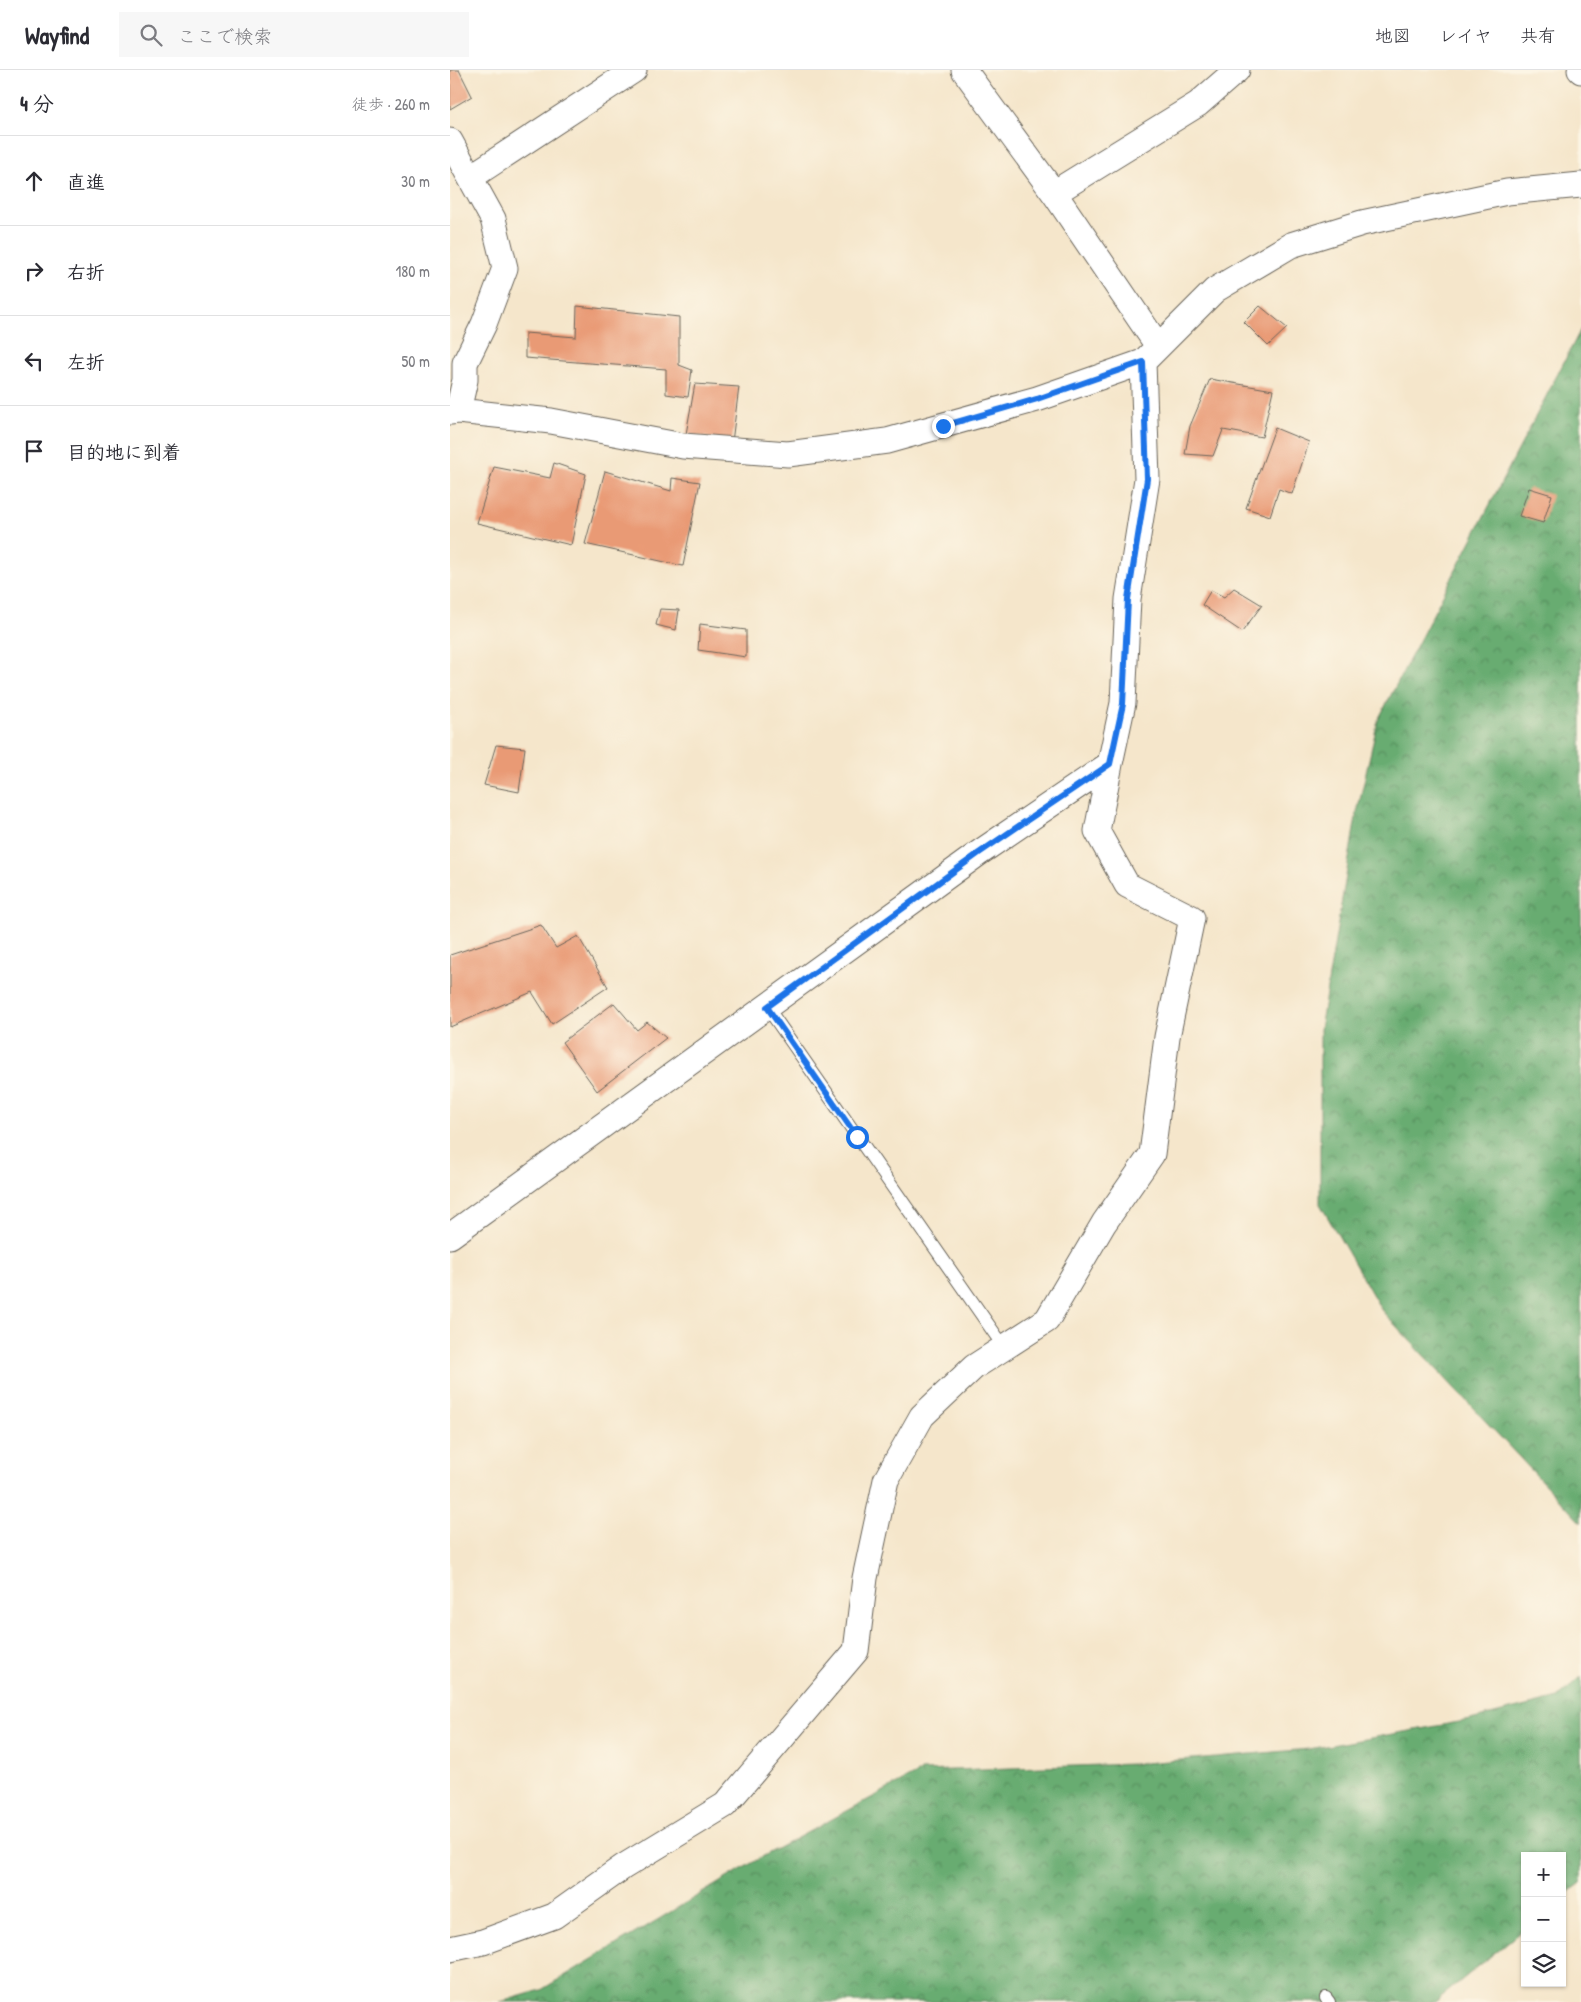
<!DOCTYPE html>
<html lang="ja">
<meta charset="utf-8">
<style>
body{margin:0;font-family:"Patrick Hand","Klee One",sans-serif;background:#f7f7f7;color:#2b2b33}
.controls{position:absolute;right:15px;bottom:15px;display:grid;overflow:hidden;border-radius:0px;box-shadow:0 1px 4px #0004}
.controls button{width:45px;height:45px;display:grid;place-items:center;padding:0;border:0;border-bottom:1px solid #e1e1e2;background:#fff;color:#2b2b33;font:25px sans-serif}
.stop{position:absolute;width:15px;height:15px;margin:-11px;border:4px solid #1a73e8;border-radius:50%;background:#fff}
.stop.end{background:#1a73e8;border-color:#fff;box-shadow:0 1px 5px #0008}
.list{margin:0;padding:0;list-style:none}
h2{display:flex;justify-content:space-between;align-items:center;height:65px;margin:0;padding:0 20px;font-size:21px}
h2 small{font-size:16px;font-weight:400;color:#7c7c81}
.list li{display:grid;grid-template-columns:32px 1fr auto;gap:15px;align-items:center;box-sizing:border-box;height:90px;padding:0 20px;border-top:1px solid #e1e1e2}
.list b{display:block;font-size:19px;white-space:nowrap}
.list em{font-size:16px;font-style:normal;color:#7c7c81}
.icon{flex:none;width:28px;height:28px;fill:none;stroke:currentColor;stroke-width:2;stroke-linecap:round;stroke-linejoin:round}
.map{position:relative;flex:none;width:1131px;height:1932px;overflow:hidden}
header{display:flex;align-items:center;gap:30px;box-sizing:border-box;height:70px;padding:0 25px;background:#fff;border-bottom:1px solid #e1e1e2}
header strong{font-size:24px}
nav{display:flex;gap:28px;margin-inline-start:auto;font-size:18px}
.search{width:350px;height:45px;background:#f7f7f7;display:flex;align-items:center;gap:12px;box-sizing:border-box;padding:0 18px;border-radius:0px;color:#7c7c81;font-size:19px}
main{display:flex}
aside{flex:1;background:#fff}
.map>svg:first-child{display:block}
.forest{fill:url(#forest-crowns);stroke:#426446}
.building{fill:#e99a74}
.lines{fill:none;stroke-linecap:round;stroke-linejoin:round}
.lane-casing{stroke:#686359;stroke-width:14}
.street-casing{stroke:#686359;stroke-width:27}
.lane{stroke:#fff;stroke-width:12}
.street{stroke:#fff;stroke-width:25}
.route{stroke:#1a73e8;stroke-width:6}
</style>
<header>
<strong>Wayfind</strong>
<div class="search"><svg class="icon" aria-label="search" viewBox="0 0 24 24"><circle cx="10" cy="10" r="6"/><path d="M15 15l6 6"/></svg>ここで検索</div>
<nav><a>地図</a><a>レイヤ</a><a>共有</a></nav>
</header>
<main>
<aside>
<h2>4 分<small>徒歩 · 260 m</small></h2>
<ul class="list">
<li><svg class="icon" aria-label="ahead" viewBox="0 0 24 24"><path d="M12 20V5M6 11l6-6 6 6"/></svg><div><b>直進</b></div><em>30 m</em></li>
<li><svg class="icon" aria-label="right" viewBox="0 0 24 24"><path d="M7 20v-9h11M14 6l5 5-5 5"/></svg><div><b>右折</b></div><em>180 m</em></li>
<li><svg class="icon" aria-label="left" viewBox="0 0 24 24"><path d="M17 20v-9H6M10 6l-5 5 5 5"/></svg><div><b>左折</b></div><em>50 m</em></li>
<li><svg class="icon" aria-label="arrive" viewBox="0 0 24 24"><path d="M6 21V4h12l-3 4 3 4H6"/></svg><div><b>目的地に到着</b></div></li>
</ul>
</aside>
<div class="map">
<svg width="1131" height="1932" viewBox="0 0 1131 1932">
<defs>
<pattern id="forest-crowns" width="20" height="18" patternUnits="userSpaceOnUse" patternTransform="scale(1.25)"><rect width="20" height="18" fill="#68ac71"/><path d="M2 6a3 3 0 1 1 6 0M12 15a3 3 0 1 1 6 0" fill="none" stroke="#558b5c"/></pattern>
</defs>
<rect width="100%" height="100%" fill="#fcf5e5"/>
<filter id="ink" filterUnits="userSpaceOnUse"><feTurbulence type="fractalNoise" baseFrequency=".02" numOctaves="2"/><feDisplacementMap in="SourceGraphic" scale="10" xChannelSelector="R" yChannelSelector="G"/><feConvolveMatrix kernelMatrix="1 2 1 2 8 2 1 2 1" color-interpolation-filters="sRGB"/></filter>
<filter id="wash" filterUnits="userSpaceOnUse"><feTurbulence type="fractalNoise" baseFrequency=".0096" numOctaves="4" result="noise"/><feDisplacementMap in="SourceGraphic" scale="20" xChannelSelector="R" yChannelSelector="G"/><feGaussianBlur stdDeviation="1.12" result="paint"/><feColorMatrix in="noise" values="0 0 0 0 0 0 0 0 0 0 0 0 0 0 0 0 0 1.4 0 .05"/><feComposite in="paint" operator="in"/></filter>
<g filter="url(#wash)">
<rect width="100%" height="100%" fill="#f5e6cb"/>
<!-- forest -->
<path class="forest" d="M1131,259V1453L932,1241L870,1134V959L906,747L928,650Z
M1131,1607V1813L1112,1828V1786H1075V1858L985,1932H50L91,1920L310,1788L471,1701L683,1694L859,1679L1020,1650L1108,1628Z"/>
<g id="blocks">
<!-- building -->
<path class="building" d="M0,0H9L22,26L0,39Z
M127,236L229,247V295L242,300L238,327L216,324V299L75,288V263L126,267Z
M810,236L837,258L818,276L794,252Z
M760,309L823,320L812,367L773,360L763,386L735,384L740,356Z
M245,314L289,317L282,372L236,364Z
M825,358L859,372L842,424L829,419L820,446L796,438Z
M104,393L136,404L121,475L27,453L44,397L100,408Z
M155,401L221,421L222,408L250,412L233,496L135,474Z
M1079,418L1102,425L1093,453L1069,446Z
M784,518L812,535L792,562L752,535L761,520L774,527Z
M210,539L229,540L226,560L206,555Z
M250,554L296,560V587L248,580Z
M46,675L75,678L69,722L34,715Z
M91,855L106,878L128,866L158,917L102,954L82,922L0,957V885Z
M164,933L187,960L197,952L216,968L147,1021L112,972Z"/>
</g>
</g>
<g filter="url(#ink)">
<use href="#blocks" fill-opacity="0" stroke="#686359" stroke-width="1"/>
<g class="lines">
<defs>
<path id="lane" d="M317,937L554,1277
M876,1928L879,1932"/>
<path id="street" d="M514,0L604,123L708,276
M1130,0L1131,1
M0,71L43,149L55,198L34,254L15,293V310L8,341
M21,107L184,0
M604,123L748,34L787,0
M0,342L8,341L101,351L233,376L338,384L437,371L587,329L693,292L765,220L841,175L912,153L1057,122L1131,115
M0,1166L529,783L660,694L673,633L678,529L697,409L693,292
M0,1879L33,1872L104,1846L173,1797L275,1735L406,1581L415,1508L436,1410L472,1346L524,1297L597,1250L654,1153L702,1084L717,967L742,848L677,815L647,761L660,694"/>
</defs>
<!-- lane casing -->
<use href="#lane" class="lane-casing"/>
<!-- street casing -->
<use href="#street" class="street-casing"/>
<!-- lane -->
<use href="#lane" class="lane"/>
<!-- street -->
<use href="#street" class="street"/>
</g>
</g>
<g class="lines" filter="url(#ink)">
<!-- route -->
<path class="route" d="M407,1067L317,937L529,783L660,694L673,634L678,529L697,409L693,292L587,329L493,356"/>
</g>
</svg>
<div class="controls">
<button>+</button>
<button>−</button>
<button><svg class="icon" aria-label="layers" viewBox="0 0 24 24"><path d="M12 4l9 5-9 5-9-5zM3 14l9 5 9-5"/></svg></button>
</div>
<div class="stop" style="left:407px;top:1067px"></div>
<div class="stop end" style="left:493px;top:356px"></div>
</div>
</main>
